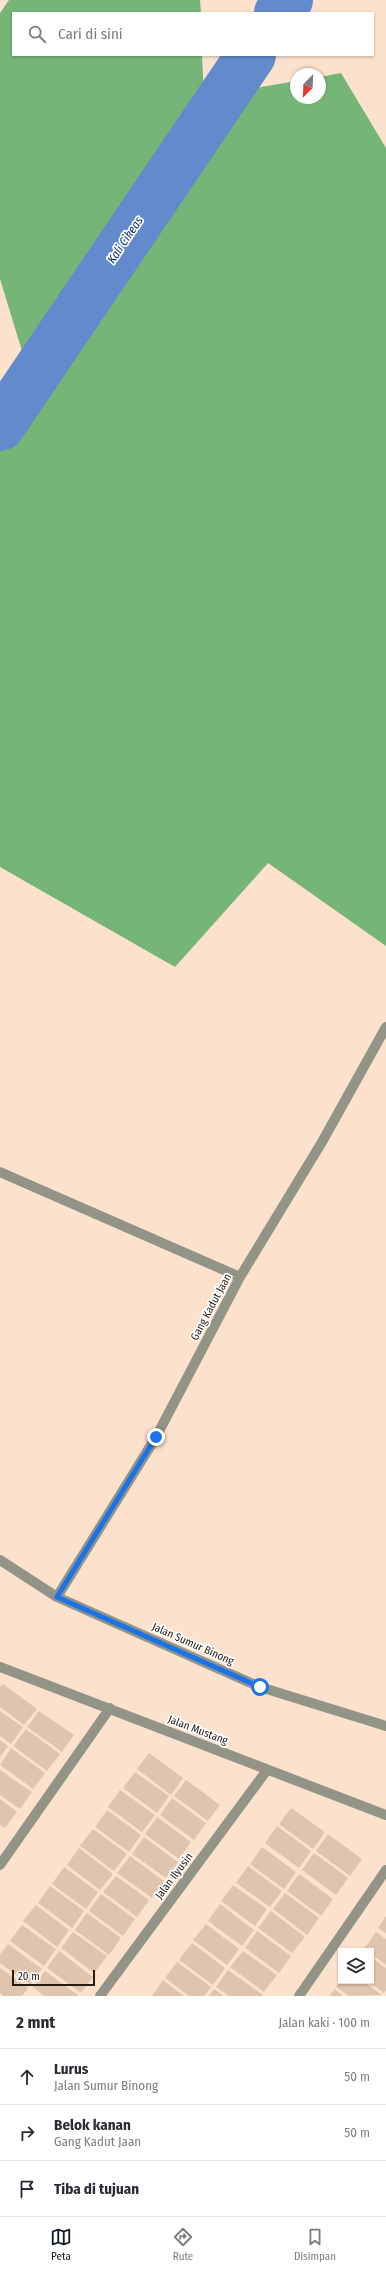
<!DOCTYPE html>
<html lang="id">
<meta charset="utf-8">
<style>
body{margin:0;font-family:"Fira Sans Condensed",sans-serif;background:#f2f2f3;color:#2b2b33}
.controls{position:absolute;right:12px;bottom:12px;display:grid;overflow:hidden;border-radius:0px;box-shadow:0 1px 3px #0004}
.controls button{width:36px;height:36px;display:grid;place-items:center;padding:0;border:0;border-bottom:1px solid #e1e1e2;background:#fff;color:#2b2b33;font:20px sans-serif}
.compass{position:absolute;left:290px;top:68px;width:36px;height:36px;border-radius:50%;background:#fff;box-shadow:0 1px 3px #0004;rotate:204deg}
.scale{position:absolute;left:12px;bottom:10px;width:83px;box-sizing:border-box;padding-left:4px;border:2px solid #261c14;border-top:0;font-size:11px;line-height:14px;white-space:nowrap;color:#261c14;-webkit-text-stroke:3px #fff;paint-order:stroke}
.stop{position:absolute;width:12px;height:12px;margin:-9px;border:3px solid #1a73e8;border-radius:50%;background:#fff}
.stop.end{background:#1a73e8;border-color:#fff;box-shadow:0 1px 4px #0008}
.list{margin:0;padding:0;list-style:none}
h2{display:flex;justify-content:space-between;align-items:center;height:52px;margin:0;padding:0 16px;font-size:17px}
h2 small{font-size:13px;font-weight:400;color:#7c7c81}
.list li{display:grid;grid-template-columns:26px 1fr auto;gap:12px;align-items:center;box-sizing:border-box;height:56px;padding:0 16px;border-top:1px solid #e1e1e2}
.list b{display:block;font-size:15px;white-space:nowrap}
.list p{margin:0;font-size:13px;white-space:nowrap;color:#7c7c81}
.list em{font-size:13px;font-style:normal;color:#7c7c81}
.icon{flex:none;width:22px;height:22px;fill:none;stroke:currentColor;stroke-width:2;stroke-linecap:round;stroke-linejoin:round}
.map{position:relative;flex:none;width:386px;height:1996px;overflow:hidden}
.search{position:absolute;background:#fff;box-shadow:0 1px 3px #0004;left:12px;right:12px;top:12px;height:44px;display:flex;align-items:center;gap:10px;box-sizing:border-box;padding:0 14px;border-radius:0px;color:#7c7c81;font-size:15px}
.sheet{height:220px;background:#fff}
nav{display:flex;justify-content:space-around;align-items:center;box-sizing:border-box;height:56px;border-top:1px solid #e1e1e2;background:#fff;font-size:11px;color:#7c7c81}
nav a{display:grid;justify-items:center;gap:2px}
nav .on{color:#111827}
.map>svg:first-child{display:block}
.forest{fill:#75b578}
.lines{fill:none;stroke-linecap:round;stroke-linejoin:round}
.river{stroke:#628acc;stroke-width:50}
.building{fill:#dfc5b0}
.minor{stroke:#929487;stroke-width:10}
.route{stroke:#1a73e8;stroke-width:5}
.labels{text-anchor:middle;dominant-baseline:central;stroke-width:3.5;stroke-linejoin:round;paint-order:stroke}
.street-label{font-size:11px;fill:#261c14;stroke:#fff}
.water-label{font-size:12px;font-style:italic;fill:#002e7a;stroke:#fff}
</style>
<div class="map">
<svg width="386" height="1996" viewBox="0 0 386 1996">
<rect width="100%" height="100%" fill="#fce1cc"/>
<!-- forest -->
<path class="forest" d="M9,0H200L201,13H13V55H202L204,97L296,81V98H320V77L341,73L386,148V946L268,863L175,967L0,867V449L37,400L0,279V13Z"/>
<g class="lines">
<!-- river -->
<path class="river" d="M279,13L288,0
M0,426L251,55"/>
</g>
<!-- building -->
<path class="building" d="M3,1684L37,1709L24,1725L0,1707V1687Z
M0,1711L23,1727L11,1744L0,1736Z
M39,1711L74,1735L62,1752L27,1727Z
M26,1729L60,1754L47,1771L13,1746Z
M0,1740L8,1746L0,1757Z
M11,1748L45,1773L33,1789L0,1765Z
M149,1753L183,1778L171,1795L137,1769Z
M0,1770L32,1792L20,1809L0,1795Z
M135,1772L169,1796L157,1813L123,1788Z
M186,1780L220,1805L208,1821L174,1796Z
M120,1790L155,1815L142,1832L108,1807Z
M172,1798L206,1823L194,1840L160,1815Z
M0,1799L17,1812L5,1828L0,1825Z
M291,1808L325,1832L313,1849L279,1824Z
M107,1810L141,1835L129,1852L95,1827Z
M157,1817L191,1842L179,1859L145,1834Z
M277,1826L311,1851L299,1868L265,1843Z
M93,1829L127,1854L114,1871L80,1846Z
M328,1834L362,1859L350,1876L316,1851Z
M144,1837L178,1862L166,1878L132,1854Z
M262,1847L296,1872L284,1889L250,1864Z
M79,1848L113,1874L100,1890L67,1865Z
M314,1853L348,1878L336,1895L302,1870Z
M130,1856L164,1881L152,1898L117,1873Z
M248,1866L282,1891L270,1907L236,1883Z
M64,1867L98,1892L86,1909L52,1884Z
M299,1874L333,1899L321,1916L287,1891Z
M116,1876L149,1900L137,1917L103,1892Z
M233,1885L267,1909L255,1926L221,1901Z
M50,1886L84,1911L72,1928L38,1903Z
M285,1893L319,1918L307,1935L273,1909Z
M101,1894L135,1919L123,1936L89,1911Z
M220,1904L254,1930L242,1946L208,1921Z
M36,1905L69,1930L57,1947L23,1921Z
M271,1911L305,1937L292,1953L258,1928Z
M87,1913L121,1938L109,1955L75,1930Z
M386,1916V1933L378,1928Z
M206,1924L239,1949L227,1965L193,1940Z
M22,1925L56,1949L44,1966L10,1941Z
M257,1931L291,1956L279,1973L245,1948Z
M73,1932L107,1956L94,1973L61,1948Z
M376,1932L386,1939V1965L371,1954V1951L364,1949Z
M192,1943L225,1968L213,1985L179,1960Z
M8,1944L42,1969L30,1985L0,1963V1954Z
M59,1951L93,1977L81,1993L47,1968Z
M243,1951L277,1975L264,1992L230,1967Z
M371,1957L386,1968V1990L384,1993L368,1981H371Z
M177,1962L211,1987L204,1996H189L165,1978Z
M0,1968L28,1988L22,1996H3L0,1993Z
M228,1970L263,1995L262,1996H229L216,1987Z
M45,1971L79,1996H44L33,1987Z
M341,1979V1981H363L382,1995L349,1996L336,1987Z
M163,1980L184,1996H152Z
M214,1989L224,1996H209Z
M334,1989L343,1996H330Z"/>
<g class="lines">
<!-- minor -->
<path class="minor" d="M0,1172L240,1277
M0,1560L57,1597L260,1687L386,1726
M57,1597L156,1437L240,1277L322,1142L386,1027
M0,1667L386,1815
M0,1865L110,1708
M100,1996L267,1770
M299,1996L386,1870"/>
</g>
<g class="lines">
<!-- route -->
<path class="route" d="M156,1437L57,1597L260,1687"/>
</g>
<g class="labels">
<!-- street labels -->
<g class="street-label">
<text transform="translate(211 1307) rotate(-62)">Gang Kadut Jaan</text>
<text transform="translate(193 1644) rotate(24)">Jalan Sumur Binong</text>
<text transform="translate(198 1730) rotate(21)">Jalan Mustang</text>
<text transform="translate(174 1876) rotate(-53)">Jalan Ilyusin</text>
</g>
<!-- water labels -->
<g class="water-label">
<text transform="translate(125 240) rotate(-56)">Kali Cikeas</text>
</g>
</g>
</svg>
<div class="controls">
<button><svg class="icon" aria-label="layers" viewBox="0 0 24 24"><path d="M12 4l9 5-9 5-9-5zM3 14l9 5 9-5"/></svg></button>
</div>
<svg class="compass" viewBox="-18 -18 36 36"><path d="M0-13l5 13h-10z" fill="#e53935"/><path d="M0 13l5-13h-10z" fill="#7c7c81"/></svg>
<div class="scale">20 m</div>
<div class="stop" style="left:260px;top:1687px"></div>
<div class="stop end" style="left:156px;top:1437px"></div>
<div class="search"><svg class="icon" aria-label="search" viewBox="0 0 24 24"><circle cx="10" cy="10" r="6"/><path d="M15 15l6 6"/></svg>Cari di sini</div>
</div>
<section class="sheet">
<h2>2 mnt<small>Jalan kaki · 100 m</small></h2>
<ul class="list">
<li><svg class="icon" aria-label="ahead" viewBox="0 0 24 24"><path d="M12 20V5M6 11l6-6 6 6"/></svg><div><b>Lurus</b><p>Jalan Sumur Binong</p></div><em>50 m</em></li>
<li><svg class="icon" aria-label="right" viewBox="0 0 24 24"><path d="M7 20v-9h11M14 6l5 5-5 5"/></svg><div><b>Belok kanan</b><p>Gang Kadut Jaan</p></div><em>50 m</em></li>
<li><svg class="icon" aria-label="arrive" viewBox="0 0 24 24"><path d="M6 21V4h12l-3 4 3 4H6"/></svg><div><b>Tiba di tujuan</b></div></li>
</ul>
</section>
<nav>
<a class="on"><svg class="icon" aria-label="map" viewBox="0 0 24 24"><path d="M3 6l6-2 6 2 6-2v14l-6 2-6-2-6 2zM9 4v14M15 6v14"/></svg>Peta</a>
<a><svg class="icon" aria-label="directions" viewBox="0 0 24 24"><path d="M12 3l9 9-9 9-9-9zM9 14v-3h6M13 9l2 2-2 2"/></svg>Rute</a>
<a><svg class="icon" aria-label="saved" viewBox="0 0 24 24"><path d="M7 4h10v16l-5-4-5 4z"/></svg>Disimpan</a>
</nav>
